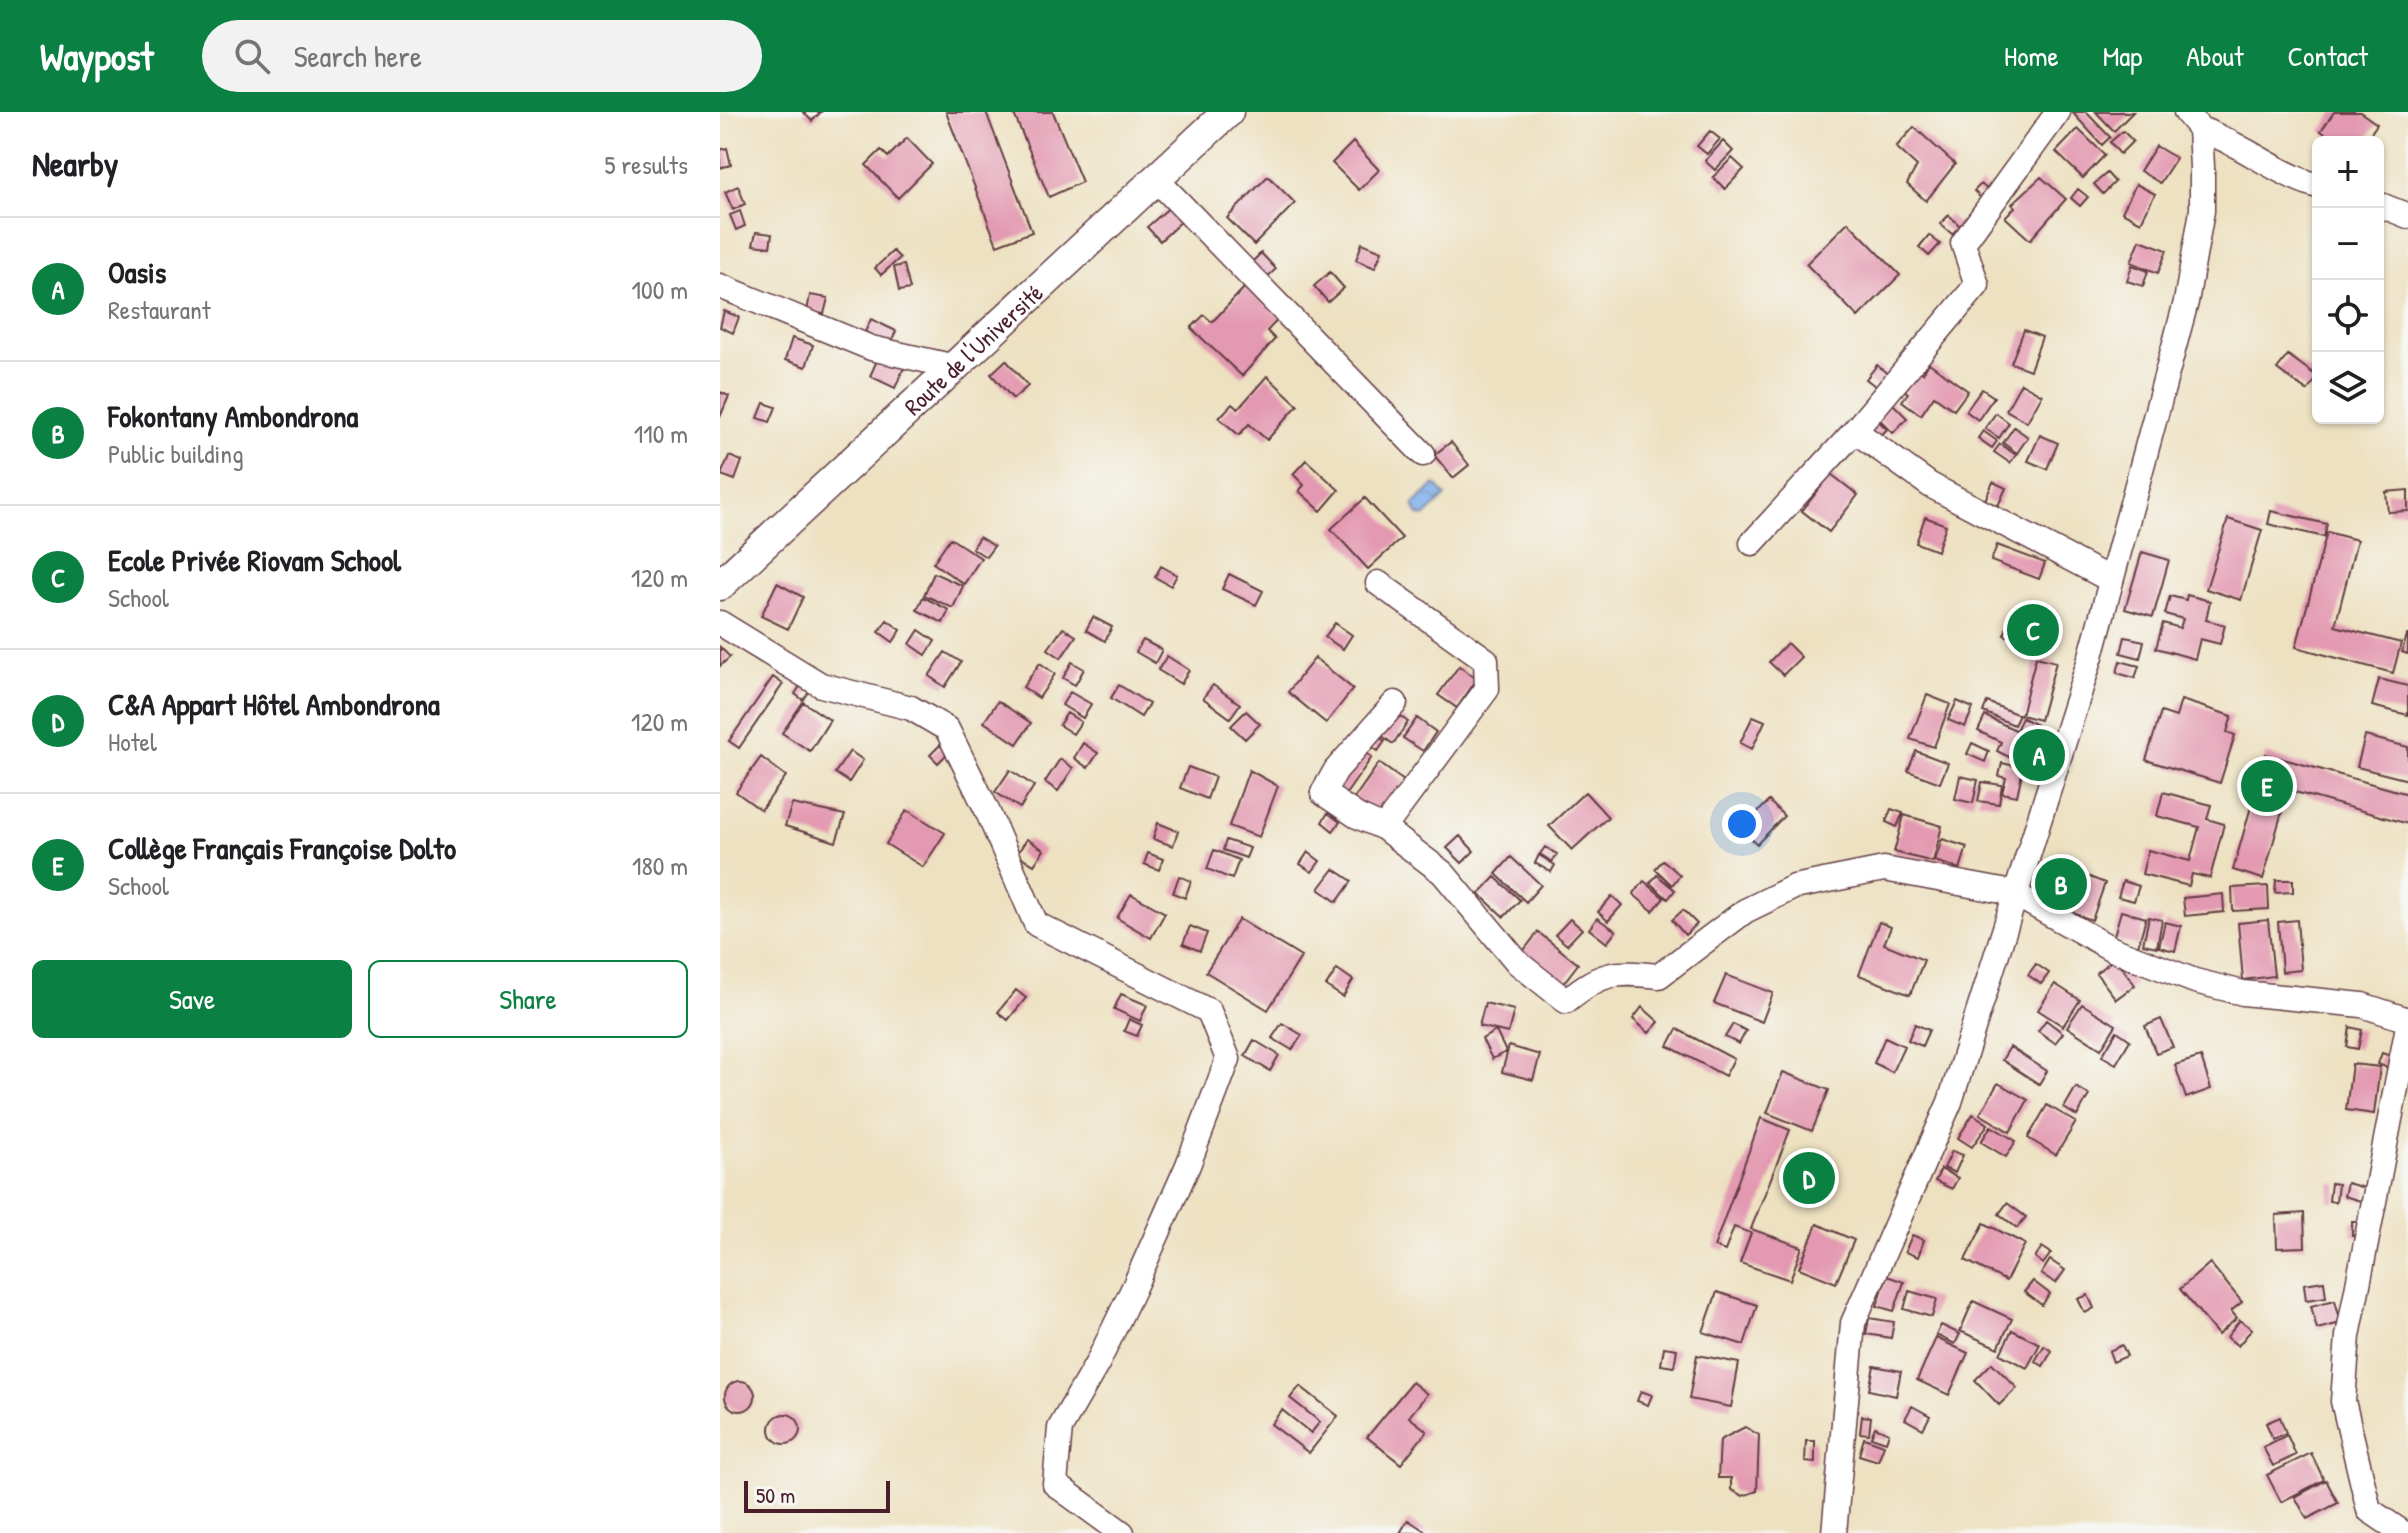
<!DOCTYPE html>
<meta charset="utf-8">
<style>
body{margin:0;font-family:"Patrick Hand",sans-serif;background:#f2f2f2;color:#202124}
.controls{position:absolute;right:24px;top:24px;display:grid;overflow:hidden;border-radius:12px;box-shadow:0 2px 6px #0004}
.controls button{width:72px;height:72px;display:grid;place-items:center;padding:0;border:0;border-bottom:2px solid #e0e0e0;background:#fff;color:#202124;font:40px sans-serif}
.scale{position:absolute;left:24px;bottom:20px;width:146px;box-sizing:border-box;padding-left:8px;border:4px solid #4a1f2b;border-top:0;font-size:22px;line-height:28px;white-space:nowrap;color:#4a1f2b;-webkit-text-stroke:6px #f6f6f2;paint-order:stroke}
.you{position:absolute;left:1022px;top:712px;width:28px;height:28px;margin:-20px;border:6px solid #fff;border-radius:50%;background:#1a73e8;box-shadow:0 0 0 12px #1a73e833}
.badge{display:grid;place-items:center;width:52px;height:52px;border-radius:50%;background:#0b8043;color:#fff;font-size:26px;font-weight:700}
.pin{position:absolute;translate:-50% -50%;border:4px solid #fff;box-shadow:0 2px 8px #0006}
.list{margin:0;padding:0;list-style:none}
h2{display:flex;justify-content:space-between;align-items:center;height:104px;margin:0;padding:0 32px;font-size:34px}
h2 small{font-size:26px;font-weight:400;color:#757577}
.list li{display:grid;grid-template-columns:52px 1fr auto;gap:24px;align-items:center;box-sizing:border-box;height:144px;padding:0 32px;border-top:2px solid #e0e0e0}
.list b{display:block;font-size:30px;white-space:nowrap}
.list p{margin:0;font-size:26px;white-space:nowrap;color:#757577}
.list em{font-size:26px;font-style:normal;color:#757577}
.actions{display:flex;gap:16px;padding:24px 32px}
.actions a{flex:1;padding:18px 0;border:2px solid #0b8043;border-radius:12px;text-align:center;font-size:28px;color:#0b8043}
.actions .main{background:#0b8043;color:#fff}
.icon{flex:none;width:44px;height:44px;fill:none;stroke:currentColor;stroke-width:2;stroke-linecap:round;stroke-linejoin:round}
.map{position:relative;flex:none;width:1688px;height:1421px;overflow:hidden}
header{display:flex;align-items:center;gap:48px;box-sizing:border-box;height:112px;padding:0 40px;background:#0b8043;color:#fff}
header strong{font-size:38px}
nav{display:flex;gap:44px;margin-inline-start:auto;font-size:28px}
.search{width:560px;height:72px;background:#f2f2f2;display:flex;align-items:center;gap:20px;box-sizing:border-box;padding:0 28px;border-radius:44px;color:#757577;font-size:30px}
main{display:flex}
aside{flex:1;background:#fff}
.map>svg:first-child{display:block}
.water{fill:url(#water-ripples);stroke:#64688b;stroke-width:2}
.building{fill:#e399b1}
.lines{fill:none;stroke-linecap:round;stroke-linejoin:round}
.minor-casing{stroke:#623c42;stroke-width:27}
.tertiary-casing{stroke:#623c42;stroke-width:33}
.minor{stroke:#fff;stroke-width:24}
.tertiary{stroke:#fff;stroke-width:30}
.labels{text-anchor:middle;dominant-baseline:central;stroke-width:7;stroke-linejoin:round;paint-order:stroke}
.street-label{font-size:24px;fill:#4a1f2b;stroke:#f6f6f2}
</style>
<header>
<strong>Waypost</strong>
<div class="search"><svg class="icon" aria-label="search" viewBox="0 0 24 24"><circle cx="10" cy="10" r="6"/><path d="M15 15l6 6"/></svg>Search here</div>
<nav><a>Home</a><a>Map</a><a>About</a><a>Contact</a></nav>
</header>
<main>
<aside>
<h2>Nearby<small>5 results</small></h2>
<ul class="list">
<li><span class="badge">A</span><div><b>Oasis</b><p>Restaurant</p></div><em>100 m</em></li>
<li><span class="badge">B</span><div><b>Fokontany Ambondrona</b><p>Public building</p></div><em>110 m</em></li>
<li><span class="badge">C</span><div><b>Ecole Privée Riovam School</b><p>School</p></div><em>120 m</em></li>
<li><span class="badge">D</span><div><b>C&amp;A Appart Hôtel Ambondrona</b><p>Hotel</p></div><em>120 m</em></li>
<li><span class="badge">E</span><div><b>Collège Français Françoise Dolto</b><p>School</p></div><em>180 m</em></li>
</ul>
<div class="actions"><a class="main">Save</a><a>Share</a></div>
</aside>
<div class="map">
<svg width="1688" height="1421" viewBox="0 0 1688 1421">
<defs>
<pattern id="water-ripples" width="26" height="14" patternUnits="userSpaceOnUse" patternTransform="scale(2)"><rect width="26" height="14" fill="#7eb1eb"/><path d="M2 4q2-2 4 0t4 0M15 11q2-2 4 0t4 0" fill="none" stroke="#698fbf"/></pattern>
</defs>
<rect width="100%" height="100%" fill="#f6f6f2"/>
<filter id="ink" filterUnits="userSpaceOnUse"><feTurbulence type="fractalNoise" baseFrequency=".0125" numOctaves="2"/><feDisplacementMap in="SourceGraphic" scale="16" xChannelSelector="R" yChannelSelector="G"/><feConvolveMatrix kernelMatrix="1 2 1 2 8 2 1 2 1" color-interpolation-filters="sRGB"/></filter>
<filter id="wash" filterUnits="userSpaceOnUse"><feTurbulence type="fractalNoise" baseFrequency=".006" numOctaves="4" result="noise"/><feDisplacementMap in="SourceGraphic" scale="32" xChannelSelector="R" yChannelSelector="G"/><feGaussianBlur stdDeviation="1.8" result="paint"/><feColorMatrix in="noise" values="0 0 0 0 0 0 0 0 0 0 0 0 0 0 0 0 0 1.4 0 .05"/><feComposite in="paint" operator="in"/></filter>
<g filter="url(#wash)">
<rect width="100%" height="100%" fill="#ede1c1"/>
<!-- water -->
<path class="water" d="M715,372L726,384L704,405L698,403L693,393Z"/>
<g id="blocks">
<!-- building -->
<path class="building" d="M83,0H101L92,9Z
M226,0H266L312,120L277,133Z
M293,0H333L362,70L329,85Z
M1352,0H1366L1390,25L1382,33Z
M1376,0H1413L1394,19Z
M1614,0H1640L1657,12L1645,30H1617L1601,19Z
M1194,15L1235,52L1206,89L1187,72L1197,54L1176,35Z
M1358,17L1385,43L1363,66L1336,40Z
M990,19L1000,27L987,42L977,34Z
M1403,19L1413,29L1400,42L1390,30Z
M187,26L212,52L178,86L146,53L161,38L168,45Z
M1003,29L1013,39L995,58L985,49Z
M633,30L659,58L639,78L612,51Z
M1436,34L1456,46L1440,71L1420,59Z
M7,36L11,53L0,56V38Z
M1012,46L1024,57L1005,77L993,65Z
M1387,61L1395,70L1383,82L1374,72Z
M548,64L575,91L534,133L507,106Z
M1321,65L1346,87L1310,128L1285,105L1295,95L1292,92Z
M1261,72L1269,79L1262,87L1254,79Z
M1416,72L1435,82L1421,110L1402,100Z
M18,74L25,92L13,98L5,80Z
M1358,77L1368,85L1360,94L1351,86Z
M452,93L464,107L440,129L427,115Z
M20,99L25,114L16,118L10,103Z
M1229,103L1240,114L1232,122L1220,112Z
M1128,110L1180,163L1138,205L1086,152Z
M36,120L52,122L50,135L33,133Z
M1209,123L1220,132L1209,144L1199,135Z
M1420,128L1447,138L1438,161L1411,150Z
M642,131L662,139L655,156L636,148Z
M173,139L180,146L161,163L155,156Z
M541,141L556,157L545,167L531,151Z
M184,153L190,177L179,179L174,155Z
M1412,153L1428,159L1423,174L1407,169Z
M610,160L624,176L608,190L594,174Z
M526,174L560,205L547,219L555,227L522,264L471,216L484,203L492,210Z
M90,183L108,186L104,202L87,200Z
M4,199L19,205L13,221L0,215Z
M151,207L176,219L170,232L145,220Z
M1304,218L1322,225L1310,258L1291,251Z
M72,226L93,233L86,255L65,248Z
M1568,243L1598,265L1587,279L1557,257Z
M159,244L184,256L175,276L150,264Z
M286,248L308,274L293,287L271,262Z
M1209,251L1248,279L1234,298L1214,284L1201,303L1182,289L1188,281L1185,279L1199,258L1203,261Z
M1157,253L1170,264L1159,277L1146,267Z
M547,264L578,293L547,328L529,312L519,323L499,306L512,292L518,297Z
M1301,271L1322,283L1307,310L1286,298Z
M1262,277L1274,285L1258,308L1246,299Z
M0,280L9,284L0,305Z
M1171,290L1187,306L1173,321L1157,305Z
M44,291L56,295L50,310L38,306Z
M1276,301L1289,311L1279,326L1265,316Z
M1155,306L1167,317L1156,329L1144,319Z
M1294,315L1308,325L1297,341L1283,331Z
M1263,319L1277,329L1272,336L1258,326Z
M1320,323L1338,331L1327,357L1308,349Z
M731,330L749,353L733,366L714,343Z
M1280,332L1296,343L1290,351L1274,340Z
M9,344L22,349L15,368L1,363Z
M586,348L619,378L601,399L579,379L584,373L573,362Z
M1111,362L1138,383L1109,420L1082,399Z
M1273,370L1286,376L1278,394L1265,388Z
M1688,378V399L1668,400L1666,380Z
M645,386L682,426L648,457L611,417Z
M1551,399L1607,412L1604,425L1548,412Z
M1205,405L1226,413L1217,439L1196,431Z
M1508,407L1542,418L1521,488L1486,477Z
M1607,420L1637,428L1615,514L1681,531L1673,561L1576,535Z
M259,425L274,434L266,445L252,436Z
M230,426L261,446L244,472L213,451Z
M1277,433L1325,451L1319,467L1271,449Z
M1422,440L1449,448L1433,505L1405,497Z
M441,454L457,463L451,474L435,465Z
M214,461L243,474L233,496L204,483Z
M509,462L543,479L536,493L502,477Z
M57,471L83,485L68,517L41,504Z
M1467,483L1490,489L1486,508L1505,513L1500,532L1480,527L1475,547L1436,536L1443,511L1460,516L1463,507L1445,502L1450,484L1466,488Z
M203,485L229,498L223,511L197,498Z
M1292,503L1320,513L1312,533L1284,523Z
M373,505L392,515L385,529L366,518Z
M167,508L181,518L173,530L159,520Z
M615,511L632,523L623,537L605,525Z
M343,516L356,524L341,546L328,537Z
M199,518L215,529L206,543L190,532Z
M1687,523H1688V542L1682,540Z
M1405,525L1424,529L1420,546L1401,541Z
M423,528L442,538L435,551L416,540Z
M1067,531L1081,545L1063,563L1049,550Z
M0,535L10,545L0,554Z
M225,540L241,550L225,575L209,564Z
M447,544L469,558L461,572L438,558Z
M1316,545L1336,550L1320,608L1301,603Z
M595,546L633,577L606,611L568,580Z
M1400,549L1419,554L1415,566L1397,561Z
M352,550L364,557L355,573L343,566Z
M320,551L335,562L319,586L303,575Z
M739,554L757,567L737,596L718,583Z
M53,565L63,572L19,636L9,629Z
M1659,567L1688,574V603L1652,594Z
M82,571L91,577L83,588L75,582Z
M399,573L429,592L421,605L391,586Z
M493,573L520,592L510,606L483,586Z
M350,580L371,592L363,606L342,593Z
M1207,583L1230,592L1214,635L1190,627Z
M1461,588L1512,604L1507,620L1515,623L1500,671L1426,648L1441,600L1456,605Z
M278,589L311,611L297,632L264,610Z
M1237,589L1253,596L1245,615L1228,608Z
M83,590L110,608L90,639L62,621Z
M1267,590L1299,603L1294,613L1263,600Z
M526,599L540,612L525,627L511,614Z
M673,599L688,610L673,632L658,621Z
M347,601L361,610L353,622L339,613Z
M1033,604L1045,609L1032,637L1020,631Z
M1265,604L1313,626L1301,651L1277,639L1281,630L1258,619Z
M697,606L716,620L703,639L683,626Z
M1302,606L1319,614L1315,624L1297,616Z
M652,621L665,629L658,639L646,630Z
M1645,624L1688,635V668L1637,655Z
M363,631L378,641L368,656L354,646Z
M1252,631L1269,639L1265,650L1247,642Z
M220,633L228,641L218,651L210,643Z
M638,636L652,645L626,682L612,673Z
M130,639L143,648L129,670L115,661Z
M1196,639L1228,651L1220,671L1188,659Z
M1546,642L1688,682V712L1568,678L1543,767L1513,758Z
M41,645L66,664L41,698L16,680Z
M340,647L353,656L338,679L325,670Z
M659,651L684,669L658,705L633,688Z
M1282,651L1303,656L1297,684L1282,681L1286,666L1279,664Z
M468,655L495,665L487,687L460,676Z
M290,658L314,674L300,696L275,680Z
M529,658L558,674L539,725L509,714Z
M1240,664L1258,668L1253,691L1235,687Z
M1262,670L1282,673L1279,692L1258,689Z
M865,680L888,705L852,738L829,714Z
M1443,680L1491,693L1487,707L1504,712L1490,766L1472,762L1469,774L1422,762L1428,738L1470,749L1479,715L1437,704Z
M1049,689L1064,704L1037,732L1021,717Z
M72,692L125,703L116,730L65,714Z
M1171,697L1183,701L1177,715L1166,710Z
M187,698L225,721L203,755L166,732Z
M608,701L620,710L613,719L602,710Z
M1184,703L1222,714L1213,750L1174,740Z
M438,711L458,719L453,734L433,727Z
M740,724L754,739L742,751L727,736Z
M307,727L324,738L314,753L297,742Z
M1222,727L1247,735L1240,757L1215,749Z
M506,728L530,736L526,746L503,738Z
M825,735L837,742L832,750L820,742Z
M494,738L519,748L512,767L487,757Z
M588,740L600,749L592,760L580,752Z
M428,741L443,747L439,758L424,752Z
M819,743L835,753L831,760L815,751Z
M791,745L821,773L806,790L776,762Z
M943,748L960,763L952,773L935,757Z
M614,757L632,769L617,790L599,777Z
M1333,757L1355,764L1348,786L1326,779Z
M937,763L955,778L948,787L930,771Z
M459,764L471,769L465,786L453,781Z
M1367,764L1385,771L1372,808L1353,801Z
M775,765L800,788L784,805L759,782Z
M1556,768H1573V780L1555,781Z
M924,769L944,786L933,799L913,782Z
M1403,769L1419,774L1414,789L1398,785Z
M1548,774L1549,797L1513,799L1512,776Z
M411,782L445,801L431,826L397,806Z
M1503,782L1504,800L1465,804L1463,786Z
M892,784L902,793L888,809L878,800Z
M963,798L977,812L965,823L952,808Z
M1401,799L1426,806L1418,834L1393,827Z
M1429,805L1442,808L1437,835L1423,832Z
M877,806L896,819L887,831L869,817Z
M519,807L581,845L548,898L486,860Z
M850,807L862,817L847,833L835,823Z
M1548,808L1554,864L1523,868L1518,811Z
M1577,808L1581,858L1562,860L1558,810Z
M1159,810L1171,815L1164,832L1204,848L1190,883L1139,863Z
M1445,810L1461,814L1455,839L1439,835Z
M470,814L487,821L480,839L463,832Z
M818,820L858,852L842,873L801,842Z
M1395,846L1415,873L1396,887L1376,861Z
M1316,852L1329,861L1321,872L1308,863Z
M617,857L633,868L623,885L606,874Z
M1006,863L1053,881L1042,910L994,891Z
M1335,872L1360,888L1343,914L1318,898Z
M296,878L306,886L288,908L278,900Z
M401,882L427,893L420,909L394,897Z
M765,891L794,898L788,921L759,914Z
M1362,892L1396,913L1381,937L1347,915Z
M922,895L939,910L929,921L913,907Z
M409,907L422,913L417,924L404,919Z
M1441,907L1453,935L1436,941L1425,914Z
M1326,908L1343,921L1335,931L1318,919Z
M562,911L582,923L572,938L552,926Z
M1013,912L1026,919L1019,932L1005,925Z
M1195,912L1209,918L1202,934L1188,928Z
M1630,915L1642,918L1638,937L1627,935Z
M957,917L1014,947L1005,964L948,934Z
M776,919L786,940L772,947L762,927Z
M1397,919L1410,928L1396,952L1382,944Z
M1165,925L1184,934L1172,960L1154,951Z
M534,928L559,943L550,959L525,944Z
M789,934L820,943L813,968L782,960Z
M1290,935L1327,959L1319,972L1282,948Z
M1662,941L1673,945L1668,956L1658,952Z
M1481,945L1491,977L1466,986L1455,953Z
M1632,952L1660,955L1654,1002L1626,998Z
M1063,960L1109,978L1092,1019L1047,1001Z
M1278,971L1308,988L1290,1020L1260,1002Z
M1356,975L1369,983L1357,1004L1344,996Z
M1327,993L1356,1010L1336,1043L1308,1026Z
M1253,1002L1268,1012L1252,1035L1238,1026Z
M1041,1006L1070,1018L1031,1117L1082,1135L1070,1168L1020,1151L1031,1121L1014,1115L1005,1139L994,1135Z
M1271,1014L1296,1029L1286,1045L1261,1030Z
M1232,1039L1243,1043L1235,1061L1224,1056Z
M1221,1057L1238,1066L1232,1077L1215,1069Z
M1611,1071L1618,1072L1616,1090L1609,1089Z
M1627,1071L1648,1077L1644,1090L1624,1084Z
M1287,1091L1306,1105L1297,1116L1279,1102Z
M1584,1101L1585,1135L1557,1136L1556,1103Z
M1632,1109H1641V1124H1632Z
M1264,1111L1305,1132L1286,1169L1245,1148Z
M1097,1112L1134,1128L1116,1171L1079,1156Z
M1192,1123L1204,1128L1198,1145L1185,1140Z
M1322,1135L1331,1141L1323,1152L1315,1145Z
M1330,1148L1345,1158L1336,1171L1321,1162Z
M1490,1151L1522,1190L1511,1199L1517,1206L1498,1223L1460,1177Z
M1167,1164L1184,1170L1174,1199L1157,1194Z
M1313,1169L1330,1182L1322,1193L1304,1180Z
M1604,1169L1606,1185L1586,1188L1584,1172Z
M1189,1179L1217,1187L1212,1205L1184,1197Z
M997,1180L1037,1193L1024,1233L983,1220Z
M1368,1183L1374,1196L1365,1201L1358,1187Z
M1615,1188L1621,1211L1597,1217L1591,1194Z
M1253,1189L1292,1207L1278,1236L1240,1219Z
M1149,1206L1174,1210L1171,1226L1146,1222Z
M1520,1208L1532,1217L1518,1234L1507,1225Z
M1221,1213L1240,1222L1235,1232L1216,1223Z
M1292,1218L1320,1232L1307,1256L1280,1242Z
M1216,1226L1248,1241L1229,1283L1197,1268Z
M1402,1233L1407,1244L1393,1250L1389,1239Z
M1324,1234L1332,1239L1323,1254L1315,1249Z
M944,1235L957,1237L954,1255L941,1253Z
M977,1243L1019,1251L1011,1295L969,1287Z
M1272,1251L1297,1276L1279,1293L1255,1268Z
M1154,1254L1181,1259L1176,1284L1149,1278Z
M5 1284a15 15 0 1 1 30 0a15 15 0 1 1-30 0Z
M692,1270L707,1282L689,1305L707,1319L681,1352L647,1325Z
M580,1274L618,1304L589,1341L551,1312L562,1298L591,1321L600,1310L570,1286Z
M921,1279L932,1283L928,1293L917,1289Z
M1192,1294L1210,1304L1203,1317L1185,1307Z
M50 1317a15 15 0 1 1 30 0a15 15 0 1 1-30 0Z
M1142,1304L1151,1305L1149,1322L1140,1321Z
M1560,1305L1566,1321L1553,1327L1546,1311Z
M1025,1315L1039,1323L1037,1379L1023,1384L1011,1378V1366H998L1000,1328Z
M1155,1315L1169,1321L1166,1330L1151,1325Z
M1567,1323L1576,1343L1553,1354L1543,1335Z
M1144,1326L1164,1333L1158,1349L1139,1343Z
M1086,1329H1095V1351L1085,1350Z
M1591,1341L1604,1368L1561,1390L1547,1363Z
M1606,1368L1618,1391L1587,1407L1575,1385Z
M688,1408L708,1421H680Z"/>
</g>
</g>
<g filter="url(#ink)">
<use href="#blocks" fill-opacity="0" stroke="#623c42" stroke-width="2"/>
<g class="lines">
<defs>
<path id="minor" d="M1480,17C1521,31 1556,62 1598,74
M436,67L703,342
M1658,92L1688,104
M0,174L151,236L235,255
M1135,319L1210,373L1391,468
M1032,431L1132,322L1257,173L1243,131L1338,0
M658,471L766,548L767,577L664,716
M0,511L101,573L191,596L227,617L266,696L316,812L489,899L508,947L468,1053L414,1175L378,1250L340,1316L335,1372L402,1421
M675,591L616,658L603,681L637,704L664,716L723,761L798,851L846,889C881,860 894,859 939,864L1025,799L1074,775L1164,757L1293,781L1392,837L1475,869L1523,881L1642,893L1688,908
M1114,1421L1133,1211L1230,990L1371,544L1466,190L1482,99V55L1480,17L1466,0
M1683,1421L1649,1398L1623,1289L1628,1224L1688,914"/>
<g id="tertiary">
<path id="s1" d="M0,473L508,0"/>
</g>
</defs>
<!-- minor casing -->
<use href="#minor" class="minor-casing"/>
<!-- tertiary casing -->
<use href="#tertiary" class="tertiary-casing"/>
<!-- minor -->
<use href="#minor" class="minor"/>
<!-- tertiary -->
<use href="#tertiary" class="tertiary"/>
</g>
</g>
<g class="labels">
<!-- street labels -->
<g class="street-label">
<text stroke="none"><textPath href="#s1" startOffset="346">Route de l'Université</textPath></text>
</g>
</g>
</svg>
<div class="controls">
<button>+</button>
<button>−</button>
<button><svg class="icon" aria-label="locate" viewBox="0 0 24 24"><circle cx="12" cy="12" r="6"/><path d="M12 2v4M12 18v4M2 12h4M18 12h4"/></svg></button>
<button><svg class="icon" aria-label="layers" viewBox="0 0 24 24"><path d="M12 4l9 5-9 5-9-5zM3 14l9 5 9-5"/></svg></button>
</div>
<div class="scale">50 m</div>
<div class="you"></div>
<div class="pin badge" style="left:1319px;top:643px">A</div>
<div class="pin badge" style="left:1341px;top:772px">B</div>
<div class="pin badge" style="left:1313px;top:518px">C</div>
<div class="pin badge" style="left:1089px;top:1066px">D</div>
<div class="pin badge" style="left:1547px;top:674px">E</div>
</div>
</main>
